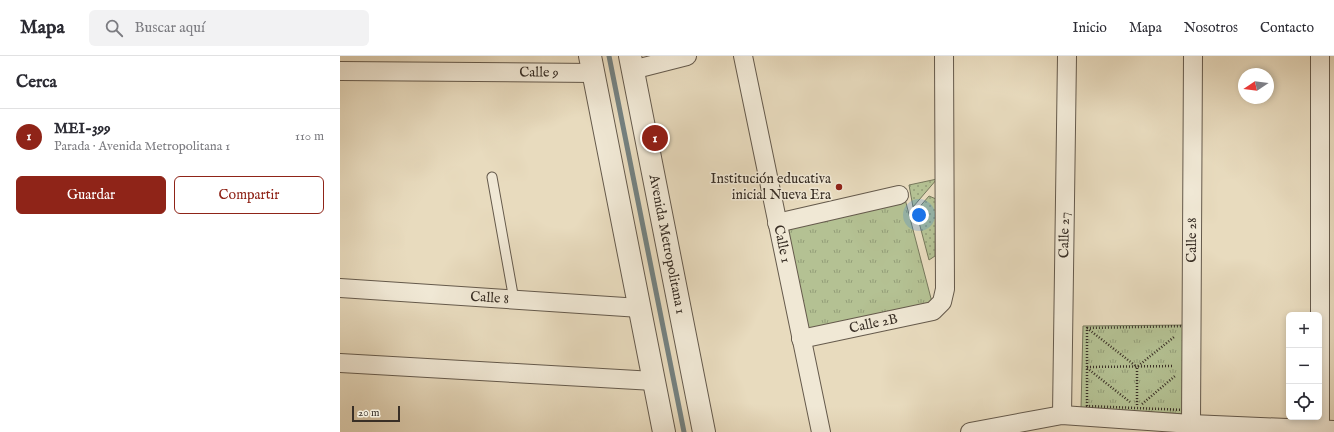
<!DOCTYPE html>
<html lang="es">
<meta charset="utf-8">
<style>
body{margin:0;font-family:"IM FELL English",serif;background:#f2f2f3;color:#2b2b33}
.controls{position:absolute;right:12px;bottom:12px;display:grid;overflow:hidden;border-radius:6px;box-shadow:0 2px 6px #0003}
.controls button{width:36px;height:36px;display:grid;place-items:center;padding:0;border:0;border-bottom:1px solid #e1e1e2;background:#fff;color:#2b2b33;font:20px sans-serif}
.compass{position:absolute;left:898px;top:12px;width:36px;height:36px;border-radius:50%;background:#fff;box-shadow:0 2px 6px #0003;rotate:257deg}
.scale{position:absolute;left:12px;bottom:10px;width:48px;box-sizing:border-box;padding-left:4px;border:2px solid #392f26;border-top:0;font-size:11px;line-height:14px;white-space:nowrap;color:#392f26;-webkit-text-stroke:3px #f0e8d5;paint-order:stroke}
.you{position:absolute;left:579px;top:159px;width:14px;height:14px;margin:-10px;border:3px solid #fff;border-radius:50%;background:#1a73e8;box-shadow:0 0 0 6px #1a73e833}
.badge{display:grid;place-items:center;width:26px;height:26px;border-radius:50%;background:#8f2418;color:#fff;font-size:13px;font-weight:700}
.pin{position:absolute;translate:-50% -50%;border:2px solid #fff;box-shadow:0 1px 4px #0006}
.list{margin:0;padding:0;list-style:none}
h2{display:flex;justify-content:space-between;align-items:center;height:52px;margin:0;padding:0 16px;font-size:17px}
h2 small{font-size:13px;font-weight:400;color:#7c7c81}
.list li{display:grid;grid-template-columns:26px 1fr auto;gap:12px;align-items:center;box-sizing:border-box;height:56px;padding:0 16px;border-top:1px solid #e1e1e2}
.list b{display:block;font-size:15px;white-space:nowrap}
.list p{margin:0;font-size:13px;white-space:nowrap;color:#7c7c81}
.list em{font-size:13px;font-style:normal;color:#7c7c81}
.actions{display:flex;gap:8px;padding:12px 16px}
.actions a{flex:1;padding:9px 0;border:1px solid #8f2418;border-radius:6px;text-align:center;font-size:14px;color:#8f2418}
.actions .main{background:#8f2418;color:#fff}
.icon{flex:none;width:22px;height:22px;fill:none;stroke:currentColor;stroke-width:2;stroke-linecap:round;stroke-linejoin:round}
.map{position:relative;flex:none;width:994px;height:376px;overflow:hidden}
header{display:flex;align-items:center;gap:24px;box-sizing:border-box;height:56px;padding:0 20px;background:#fff;border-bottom:1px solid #e1e1e2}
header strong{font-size:19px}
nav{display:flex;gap:22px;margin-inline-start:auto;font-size:14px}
.search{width:280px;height:36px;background:#f2f2f3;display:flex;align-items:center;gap:10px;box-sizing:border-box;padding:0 14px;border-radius:6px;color:#7c7c81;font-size:15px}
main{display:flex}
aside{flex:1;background:#fff}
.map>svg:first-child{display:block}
.park{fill:url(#park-tufts);stroke:#76785c}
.garden{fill:url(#garden-dots);stroke:#76785c}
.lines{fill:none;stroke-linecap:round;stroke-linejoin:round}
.stream{stroke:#748180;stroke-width:5}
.service-casing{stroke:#655a4c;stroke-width:11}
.minor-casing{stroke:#655a4c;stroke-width:20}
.tertiary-casing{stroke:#655a4c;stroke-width:24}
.path{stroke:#392f26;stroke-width:2.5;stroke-dasharray:1 2;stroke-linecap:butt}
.service{stroke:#f0e8d5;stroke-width:9}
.minor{stroke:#f0e8d5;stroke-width:18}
.tertiary{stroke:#f0e8d5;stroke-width:22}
.poi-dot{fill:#8f2418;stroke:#f0e8d5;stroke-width:1.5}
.labels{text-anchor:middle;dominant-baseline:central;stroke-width:3;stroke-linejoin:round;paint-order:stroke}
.street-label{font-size:14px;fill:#392f26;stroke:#f0e8d5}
.poi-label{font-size:14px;fill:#392f26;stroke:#f0e8d5;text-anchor:end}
</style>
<header>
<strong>Mapa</strong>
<div class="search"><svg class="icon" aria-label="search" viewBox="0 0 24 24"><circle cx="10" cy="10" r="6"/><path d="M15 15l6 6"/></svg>Buscar aquí</div>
<nav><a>Inicio</a><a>Mapa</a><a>Nosotros</a><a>Contacto</a></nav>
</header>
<main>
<aside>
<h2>Cerca<small></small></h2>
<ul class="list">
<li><span class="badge">1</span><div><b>MEI-399</b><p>Parada · Avenida Metropolitana 1</p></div><em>110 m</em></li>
</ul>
<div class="actions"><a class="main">Guardar</a><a>Compartir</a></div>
</aside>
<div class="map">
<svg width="994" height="376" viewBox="0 0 994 376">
<defs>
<pattern id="park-tufts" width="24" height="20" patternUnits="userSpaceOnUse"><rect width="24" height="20" fill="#b4c193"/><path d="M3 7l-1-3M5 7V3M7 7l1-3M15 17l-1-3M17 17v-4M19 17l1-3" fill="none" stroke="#939d78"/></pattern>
<pattern id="garden-dots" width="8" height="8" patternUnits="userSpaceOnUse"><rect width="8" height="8" fill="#b4c193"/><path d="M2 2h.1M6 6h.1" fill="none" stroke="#939d78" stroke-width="1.8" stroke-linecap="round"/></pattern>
</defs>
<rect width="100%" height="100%" fill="#e8dbbe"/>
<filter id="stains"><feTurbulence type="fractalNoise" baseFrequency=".005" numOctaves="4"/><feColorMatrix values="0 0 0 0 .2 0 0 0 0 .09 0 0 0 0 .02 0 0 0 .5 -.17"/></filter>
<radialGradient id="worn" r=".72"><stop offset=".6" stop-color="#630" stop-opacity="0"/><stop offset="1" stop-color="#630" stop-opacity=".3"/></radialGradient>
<!-- park -->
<path class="park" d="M565,143L593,250L468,278L443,169Z
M848,269L847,358L741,353L743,270Z"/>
<!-- garden -->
<path class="garden" d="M597,123L573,151L569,129Z
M589,140L596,143L595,200L589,204L576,155Z"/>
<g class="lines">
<!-- stream -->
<path class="stream" d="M269,0L344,376"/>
<defs>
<path id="service" d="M152,121L174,244"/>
<g id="minor">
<path id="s1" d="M403,0L481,376"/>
<path d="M292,14L347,0"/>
<path id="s2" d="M0,15L254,17"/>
<path d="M437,167L559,139"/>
<path id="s3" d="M0,232L300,252"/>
<path id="s4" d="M461,283L593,255L602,246L605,233L604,0"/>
<path d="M0,307L314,325"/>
<path id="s5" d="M722,359L727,0"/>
<path id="s6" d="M851,368L853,0"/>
<path d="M630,376L722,359L851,368L994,374"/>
<path d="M980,376V0"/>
</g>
<g id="tertiary">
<path d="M250,0L324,376"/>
<path id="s7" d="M290,0L364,376"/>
</g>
</defs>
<!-- service casing -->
<use href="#service" class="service-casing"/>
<!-- minor casing -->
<use href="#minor" class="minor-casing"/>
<!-- tertiary casing -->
<use href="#tertiary" class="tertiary-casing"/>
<!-- path -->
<path class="path" d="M847,270L846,354L747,350V272Z
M747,272L797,311
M798,310L834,281
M747,311L834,310
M747,312L790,346
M802,348L835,320
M797,349V311"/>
<!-- service -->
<use href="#service" class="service"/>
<!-- minor -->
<use href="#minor" class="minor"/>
<!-- tertiary -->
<use href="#tertiary" class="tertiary"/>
</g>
<!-- markers -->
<circle class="poi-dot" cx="499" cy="131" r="4"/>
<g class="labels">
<!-- street labels -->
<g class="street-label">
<text stroke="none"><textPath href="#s2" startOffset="199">Calle 9</textPath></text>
<text stroke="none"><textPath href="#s5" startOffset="180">Calle 27</textPath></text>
<text stroke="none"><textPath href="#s6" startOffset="184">Calle 28</textPath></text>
<text stroke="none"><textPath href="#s7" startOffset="192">Avenida Metropolitana 1</textPath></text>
<text stroke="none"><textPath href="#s1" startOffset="192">Calle 1</textPath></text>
<text stroke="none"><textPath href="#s3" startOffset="150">Calle 8</textPath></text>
<text stroke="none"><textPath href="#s4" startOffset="74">Calle 2B</textPath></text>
</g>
<!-- poi labels -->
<g class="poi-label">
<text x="491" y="123">Institución educativa<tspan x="491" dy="16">inicial Nueva Era</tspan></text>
</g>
</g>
<rect width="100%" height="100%" filter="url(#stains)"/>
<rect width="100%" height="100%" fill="url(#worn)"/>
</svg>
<div class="controls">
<button>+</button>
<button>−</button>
<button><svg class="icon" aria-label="locate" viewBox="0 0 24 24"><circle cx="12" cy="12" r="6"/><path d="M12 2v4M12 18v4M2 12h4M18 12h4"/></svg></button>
</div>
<svg class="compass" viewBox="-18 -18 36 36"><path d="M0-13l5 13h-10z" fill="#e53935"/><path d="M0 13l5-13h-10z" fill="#7c7c81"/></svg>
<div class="scale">20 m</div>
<div class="you"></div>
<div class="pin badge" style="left:315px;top:82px">1</div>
</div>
</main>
